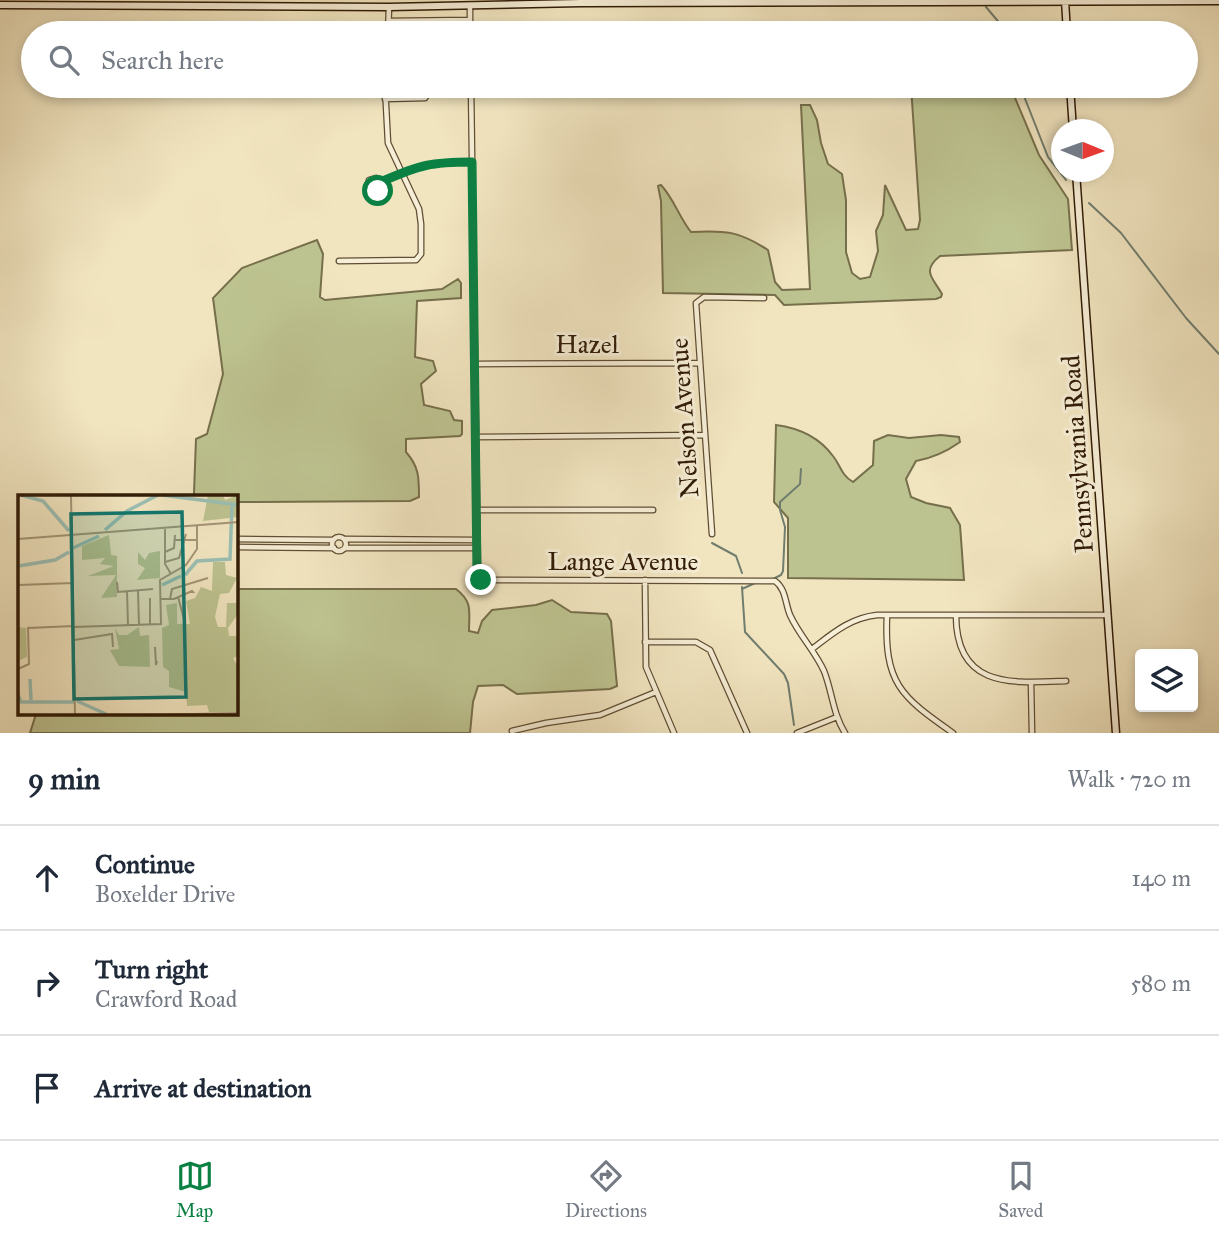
<!DOCTYPE html>
<meta charset="utf-8">
<style>
body{margin:0;font-family:"IM FELL Great Primer",serif;background:#f6f6f7;color:#1f2937}
.controls{position:absolute;right:21px;bottom:21px;display:grid;overflow:hidden;border-radius:7px;box-shadow:0 4px 10px #0003}
.controls button{width:63px;height:63px;display:grid;place-items:center;padding:0;border:0;border-bottom:2px solid #e0e1e3;background:#fff;color:#1f2937;font:35px sans-serif}
.compass{position:absolute;left:1051px;top:119px;width:63px;height:63px;border-radius:50%;background:#fff;box-shadow:0 4px 10px #0003;rotate:91deg}
.stop{position:absolute;width:21px;height:21px;margin:-16px;border:5px solid #0b8043;border-radius:50%;background:#fff}
.stop.end{background:#0b8043;border-color:#fff;box-shadow:0 2px 7px #0008}
.list{margin:0;padding:0;list-style:none}
h2{display:flex;justify-content:space-between;align-items:center;height:91px;margin:0;padding:0 28px;font-size:30px}
h2 small{font-size:23px;font-weight:400;color:#747a83}
.list li{display:grid;grid-template-columns:46px 1fr auto;gap:21px;align-items:center;box-sizing:border-box;height:105px;padding:0 28px;border-top:2px solid #e0e1e3}
.list b{display:block;font-size:26px;white-space:nowrap}
.list p{margin:0;font-size:23px;white-space:nowrap;color:#747a83}
.list em{font-size:23px;font-style:normal;color:#747a83}
.icon{flex:none;width:38px;height:38px;fill:none;stroke:currentColor;stroke-width:2;stroke-linecap:round;stroke-linejoin:round}
.map{position:relative;flex:none;width:1219px;height:733px;overflow:hidden}
.search{position:absolute;background:#fff;box-shadow:0 4px 10px #0003;left:21px;right:21px;top:21px;height:77px;display:flex;align-items:center;gap:18px;box-sizing:border-box;padding:0 24px;border-radius:38px;color:#747a83;font-size:26px}
.sheet{height:406px;background:#fff}
nav{display:flex;justify-content:space-around;align-items:center;box-sizing:border-box;height:98px;border-top:2px solid #e0e1e3;background:#fff;font-size:19px;color:#747a83}
nav a{display:grid;justify-items:center;gap:4px}
nav .on{color:#0b8043}
.map>svg:first-child{display:block}
.green{fill:#bdc390;stroke:#766f4b;stroke-width:2}
.lines{fill:none;stroke-linecap:round;stroke-linejoin:round}
.stream{stroke:#707d6e;stroke-width:2}
.street-casing{stroke:#604e34;stroke-width:7}
.secondary-casing{stroke:#301b06;stroke-width:9}
.street{stroke:#f6eed6;stroke-width:4.5}
.secondary{stroke:#f6eed6;stroke-width:6}
.route{stroke:#0b8043;stroke-width:9}
.labels{text-anchor:middle;dominant-baseline:central;stroke-width:6;stroke-linejoin:round;paint-order:stroke}
.street-label{font-size:26px;fill:#301b06;stroke:#f6eed6}
.inset-river{fill:none;stroke:#9bbfb4;stroke-width:3.5}
.inset-road{fill:none;stroke:#a49476;stroke-width:2}
.view{fill:#0f766e;fill-opacity:0.15;stroke:#0f766e;stroke-width:3.5}
.inset-edge{fill:none;stroke:#301b06;stroke-width:3.5}
</style>
<div class="map">
<svg width="1219" height="733" viewBox="0 0 1219 733">
<rect width="100%" height="100%" fill="#f1e5c0"/>
<filter id="stains"><feTurbulence type="fractalNoise" baseFrequency=".00286" numOctaves="4"/><feColorMatrix values="0 0 0 0 .2 0 0 0 0 .09 0 0 0 0 .02 0 0 0 .5 -.17"/></filter>
<radialGradient id="worn" r=".72"><stop offset=".6" stop-color="#630" stop-opacity="0"/><stop offset="1" stop-color="#630" stop-opacity=".3"/></radialGradient>
<!-- green -->
<path class="green" d="M911,86H1010L1039,155L1068,199L1072,250L940,256C921,271 933,278 942,294L941,297L936,299L784,305L775,295L663,293L661,201L658,186L661,185C674,199 679,217 691,232C725,230 739,231 768,250L775,282L782,290L810,289L801,105H810L817,120L821,143L828,164L842,174L846,200V252L852,273L860,279L870,277L878,251L876,231L883,215L885,185L906,230L918,229L920,220Z
M317,240L323,254L320,297L325,300L442,289L458,279L461,283V298L417,301L415,357L433,361L436,371L421,384L424,405L450,411L454,420L462,421V434L460,436L406,439V452C419,467 419,477 419,497L410,501L236,502V497H196L194,493L196,439L207,434L223,374L213,298L242,268Z
M776,425C799,428 819,437 833,456C841,466 841,475 853,482L873,465L874,441L888,435L909,438L941,435L959,437L960,442C946,452 933,458 916,461L906,479L911,497L926,503L950,508L960,525L964,580L788,578V518L774,502Z
M236,589H456C473,602 469,611 469,631L478,633L482,621L492,610L536,605L552,600L571,612L607,614L611,621L617,686L610,689L517,694L503,685L478,686L473,702L470,733H30L36,714H236Z"/>
<g class="lines">
<!-- stream -->
<path class="stream" d="M986,7L1002,26L1004,33
M1020,86L1048,157L1066,180
M1089,203L1121,233L1186,318L1219,354
M712,543L736,556L742,573
M773,579L781,575L783,571L785,527L780,510V502L800,484L801,469
M742,587L745,632L784,674L788,683L794,725
M742,589L755,583"/>
<defs>
<path id="street" d="M470,5V33
M389,21L469,20
M388,33L389,7
M471,86L478,577L484,580L775,581C786,589 785,603 790,615C799,635 815,651 824,671C832,691 833,714 845,733
M385,99L425,98L429,92L426,86
M383,181L376,178L369,180V190L378,191L383,181C420,165 431,162 472,162
M339,261L416,260L421,254V224L419,209L388,143L385,86
M475,364L700,363
M476,437L704,435
M477,510H653
M712,534L696,303L704,297L764,298
M332 544a7 7 0 1 1 14 0a7 7 0 1 1-14 0Z
M236,539L333,540
M345,539L477,540
M236,547L334,548
M345,548H477
M645,580L646,667L674,733
M887,615C884,683 900,696 953,733
M956,615C956,689 1012,683 1066,681
M645,642H696L710,650L747,733
M812,649C833,633 850,618 877,615H1108
M1031,682L1032,733
M512,731L546,723L600,715L656,692
M797,733L837,717"/>
<path id="secondary" d="M1065,0L1067,33
M0,5L389,7L581,3L1219,1
M1070,86L1073,130
M1076,172L1116,733"/>
</defs>
<!-- street casing -->
<use href="#street" class="street-casing"/>
<!-- secondary casing -->
<use href="#secondary" class="secondary-casing"/>
<!-- street -->
<use href="#street" class="street"/>
<!-- secondary -->
<use href="#secondary" class="secondary"/>
</g>
<g class="lines">
<!-- route -->
<path class="route" d="M378,191L383,181C420,165 431,162 472,162L477,573L481,580"/>
</g>
<g class="labels">
<!-- street labels -->
<g class="street-label">
<text x="587" y="344">Hazel</text>
<text transform="translate(684 418) rotate(-94)">Nelson Avenue</text>
<text transform="translate(1077 454) rotate(-94)">Pennsylvania Road</text>
<text x="623" y="561">Lange Avenue</text>
</g>
</g>
<!-- overview -->
<g transform="translate(18 495)">
<rect width="220" height="220" fill="#f1e5c0"/>
<path d="M190,0H205L207,5L220,0V22L185,26ZM91,40L93,60L99,61V102L83,103L98,80L70,81L96,71L82,69L87,63L64,65V51ZM142,56V83L119,85L127,73L120,69V57L127,65L131,58ZM195,67H207L208,80L219,83L211,98L202,99L197,122L200,132H208L209,108H220V119L210,133L211,141H220V161L215,163L220,172V217H191L189,210L169,211L168,197L151,192V176L145,172L144,133L151,130L148,110L159,108V129H172L168,106L177,103L183,92L194,96ZM0,132L8,133L9,162L2,165ZM121,132L122,141L131,140L132,172L101,171L92,155L101,154L97,133L101,140H109Z" fill="#bdc390"/>
<path class="inset-river" d="M3,0L25,6L51,36M144,0L221,10M87,35L109,16L140,0M55,53L81,41M0,71L37,65L51,57M167,80L179,66L212,64L214,10M144,90L163,81M12,184L13,205M0,200L3,207H56M59,206L88,219"/>
<path class="inset-road" d="M53,0L57,220M147,34V69L153,79M0,44L221,27M157,45H179M147,57L156,53L157,40M147,67L161,63L168,39M99,87L100,97L135,94M0,90L55,88M109,96L110,131M120,96L121,130M160,102L166,124M132,103V130M143,104H156L174,96L175,97H171M152,104L154,94L190,83M56,132L143,129L142,85L168,70L179,54V31M56,145L94,139L95,152M137,152L138,170L139,166M0,174L11,169L10,133L56,131M18,220H80M130,220L221,218"/>
<path class="view" d="M164,17L168,202L56,204L53,19Z"/>
<rect width="220" height="220" class="inset-edge"/>
</g>
<rect width="100%" height="100%" filter="url(#stains)"/>
<rect width="100%" height="100%" fill="url(#worn)"/>
</svg>
<div class="controls">
<button><svg class="icon" aria-label="layers" viewBox="0 0 24 24"><path d="M12 4l9 5-9 5-9-5zM3 14l9 5 9-5"/></svg></button>
</div>
<svg class="compass" viewBox="-18 -18 36 36"><path d="M0-13l5 13h-10z" fill="#e53935"/><path d="M0 13l5-13h-10z" fill="#747a83"/></svg>
<div class="stop" style="left:378px;top:191px"></div>
<div class="stop end" style="left:481px;top:580px"></div>
<div class="search"><svg class="icon" aria-label="search" viewBox="0 0 24 24"><circle cx="10" cy="10" r="6"/><path d="M15 15l6 6"/></svg>Search here</div>
</div>
<section class="sheet">
<h2>9 min<small>Walk · 720 m</small></h2>
<ul class="list">
<li><svg class="icon" aria-label="ahead" viewBox="0 0 24 24"><path d="M12 20V5M6 11l6-6 6 6"/></svg><div><b>Continue</b><p>Boxelder Drive</p></div><em>140 m</em></li>
<li><svg class="icon" aria-label="right" viewBox="0 0 24 24"><path d="M7 20v-9h11M14 6l5 5-5 5"/></svg><div><b>Turn right</b><p>Crawford Road</p></div><em>580 m</em></li>
<li><svg class="icon" aria-label="arrive" viewBox="0 0 24 24"><path d="M6 21V4h12l-3 4 3 4H6"/></svg><div><b>Arrive at destination</b></div></li>
</ul>
</section>
<nav>
<a class="on"><svg class="icon" aria-label="map" viewBox="0 0 24 24"><path d="M3 6l6-2 6 2 6-2v14l-6 2-6-2-6 2zM9 4v14M15 6v14"/></svg>Map</a>
<a><svg class="icon" aria-label="directions" viewBox="0 0 24 24"><path d="M12 3l9 9-9 9-9-9zM9 14v-3h6M13 9l2 2-2 2"/></svg>Directions</a>
<a><svg class="icon" aria-label="saved" viewBox="0 0 24 24"><path d="M7 4h10v16l-5-4-5 4z"/></svg>Saved</a>
</nav>
